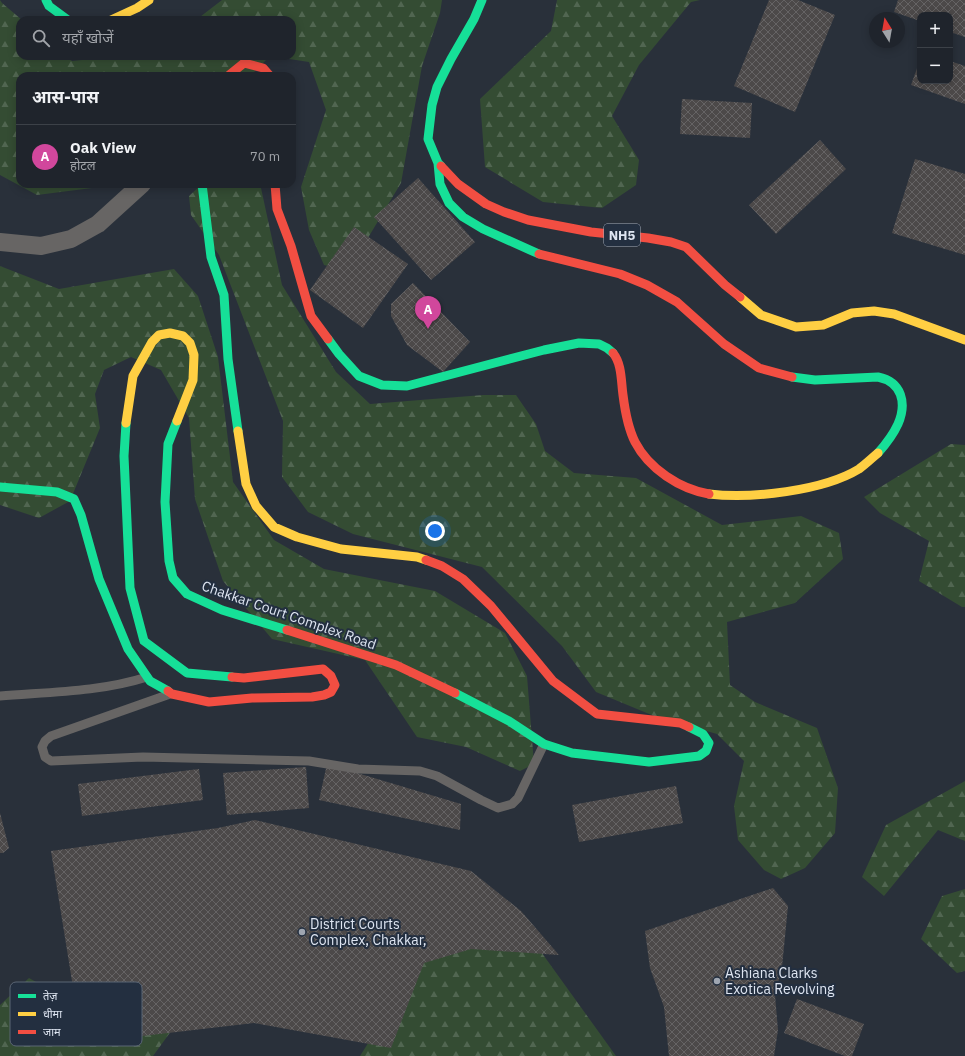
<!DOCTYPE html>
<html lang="hi">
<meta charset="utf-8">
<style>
body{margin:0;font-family:"IBM Plex Sans","Noto Sans Devanagari",sans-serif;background:#272c34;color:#f1f3f6}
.controls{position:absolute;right:12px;top:12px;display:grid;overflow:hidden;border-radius:8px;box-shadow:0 2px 10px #0003}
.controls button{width:36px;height:36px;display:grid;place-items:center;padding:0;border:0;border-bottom:1px solid #3c4148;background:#1f242c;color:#f1f3f6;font:20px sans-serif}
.compass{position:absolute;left:869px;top:12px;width:36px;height:36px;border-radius:50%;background:#1f242c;box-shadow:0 2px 10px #0003;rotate:349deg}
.you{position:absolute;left:435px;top:531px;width:14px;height:14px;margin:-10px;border:3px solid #fff;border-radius:50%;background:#1a73e8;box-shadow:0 0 0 6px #1a73e833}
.badge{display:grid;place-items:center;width:26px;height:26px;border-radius:50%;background:#db2777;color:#fff;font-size:13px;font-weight:700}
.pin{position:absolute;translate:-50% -33px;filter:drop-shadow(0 1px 2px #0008)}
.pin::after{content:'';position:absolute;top:21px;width:14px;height:12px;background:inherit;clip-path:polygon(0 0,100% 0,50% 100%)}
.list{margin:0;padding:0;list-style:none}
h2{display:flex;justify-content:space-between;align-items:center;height:52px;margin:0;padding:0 16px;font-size:17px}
h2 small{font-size:13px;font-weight:400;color:#a1a4a9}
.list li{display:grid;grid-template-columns:26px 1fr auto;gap:12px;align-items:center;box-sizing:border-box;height:64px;padding:0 16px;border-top:1px solid #3c4148}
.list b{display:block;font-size:15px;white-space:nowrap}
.list p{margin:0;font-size:13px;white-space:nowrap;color:#a1a4a9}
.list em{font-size:13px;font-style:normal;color:#a1a4a9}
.icon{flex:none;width:22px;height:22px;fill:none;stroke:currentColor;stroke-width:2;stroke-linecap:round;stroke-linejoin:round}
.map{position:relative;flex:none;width:965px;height:1056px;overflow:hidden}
.search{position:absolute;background:#1f242c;box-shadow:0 2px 10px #0003;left:16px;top:16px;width:280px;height:44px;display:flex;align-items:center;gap:10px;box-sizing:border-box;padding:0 14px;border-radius:12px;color:#a1a4a9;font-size:15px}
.panel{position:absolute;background:#1f242c;box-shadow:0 2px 10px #0003;left:16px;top:72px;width:280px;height:116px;border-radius:12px}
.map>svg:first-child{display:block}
.forest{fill:url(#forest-firs)}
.building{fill:url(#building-cross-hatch)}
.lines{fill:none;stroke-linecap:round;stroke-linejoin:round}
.lane{stroke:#676564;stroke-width:9}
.street{stroke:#676564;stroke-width:18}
.fast{stroke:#16e098;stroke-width:9}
.slow{stroke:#ffcf43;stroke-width:9}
.jam{stroke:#f24e42;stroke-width:9}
.poi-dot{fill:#9fa6b1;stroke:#232f40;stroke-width:1.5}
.labels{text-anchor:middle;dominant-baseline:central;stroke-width:4;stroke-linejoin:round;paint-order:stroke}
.shield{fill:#232f40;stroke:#a6aebc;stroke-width:1}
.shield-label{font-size:13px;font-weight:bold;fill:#dee5f1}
.street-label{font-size:14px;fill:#dee5f1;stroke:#232f40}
.poi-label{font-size:14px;fill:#dee5f1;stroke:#232f40;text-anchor:start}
.key{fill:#232f40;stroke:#5b6675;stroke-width:1}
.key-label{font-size:11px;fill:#dee5f1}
</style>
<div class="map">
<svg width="965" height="1056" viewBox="0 0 965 1056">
<defs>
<pattern id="forest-firs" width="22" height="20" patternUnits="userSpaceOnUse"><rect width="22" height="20" fill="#344c33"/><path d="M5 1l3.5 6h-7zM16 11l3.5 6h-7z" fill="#516651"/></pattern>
<pattern id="building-cross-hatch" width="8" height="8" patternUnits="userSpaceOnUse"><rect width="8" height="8" fill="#4c4949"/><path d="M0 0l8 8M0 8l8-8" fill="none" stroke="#656364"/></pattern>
</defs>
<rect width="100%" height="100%" fill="#29303a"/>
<!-- forest -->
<path class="forest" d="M0,0L2,3L22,20H20V56H66L72,61L122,56H292V20H196L222,0H442L440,13L422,66L401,183L348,271L324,265L309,230L301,187L326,110L309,62L270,56L250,76H20V184H101L92,188L37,195L0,175Z
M557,0H700L691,2L639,65L612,116L639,160L636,185L602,208L543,202L485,167L480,99L551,31Z
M202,184H262L261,188L282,285L336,372L370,404L483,395H516L536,424L545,451L574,473L636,478L722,525L801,516L839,533L843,559L795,603L727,622L730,685L755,702L817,728L838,788L835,833L805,868L781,879L764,870L738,840L734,806L744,761L717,734L654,716L596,692L562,646L482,567L353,534L308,512L282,477L283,421L219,255L191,215L189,196Z
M0,266L59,289L174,269L198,296L218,357L233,482L274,540L324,569L435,591L505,633L527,676L534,764L520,771L466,747L417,737L365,660L272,639L223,581L195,499L189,418L161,370L131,357L104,370L95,394L100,428L70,501L39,518L0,505Z
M951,444L965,445V607H962L919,581L929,541L880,513L864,497Z
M965,781V841L938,830L884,896L862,877L886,825Z
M965,889V971L957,973L921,939L942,896Z
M428,948L539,949L616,1056H360Z
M29,978L92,1014L196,997L153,1056H0V1005Z"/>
<!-- building -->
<path class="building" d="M769,0H798L835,15L795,112L734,86Z
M898,0H965V37L950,32V15H920V21L894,12Z
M920,60V81H950V61L965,66V104L911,85Z
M682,99L752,103L750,138L680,134Z
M820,140L846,169L776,234L749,205Z
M915,159L965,174V255L892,233Z
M418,178L475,242L431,280L374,217Z
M354,227L408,264L363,328L310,290Z
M413,283L470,342L443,372L407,345L391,316V304Z
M327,764L461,804L460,830L319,800Z
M306,767L309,808L227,815L223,773Z
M199,769L203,800L82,816L78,784Z
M676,786L683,823L579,842L572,805Z
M0,813L9,848L3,853H0Z
M255,820L471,871L521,911L559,955L471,949L424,963L391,1048L254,1023L82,1043L51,851L218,828Z
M773,888L788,906L782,967L775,995L778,1030L774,1056H669L664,1007L650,968L645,931Z
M797,999L864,1024L852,1056H845L784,1033Z"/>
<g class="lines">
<!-- lane -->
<path class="lane" d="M170,694L51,736L45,741L42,747L45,757L51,761L143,757L309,761L358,769L420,771L437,776L481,800L498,808L512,804L518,798L544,744
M0,696C49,692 100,692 147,677"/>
<!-- street -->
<path class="street" d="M0,242L41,246L71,239L98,224L142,184"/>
<!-- fast -->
<path class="fast" d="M46,0L49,6L68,20
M438,163L440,184L449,203L463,217L483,229L539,254
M441,166L438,163L428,139L432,105L437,87L451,59L474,19L482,0
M202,184L211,257L224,295L228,359L238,431
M328,339L339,354L359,376L382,385L407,386L544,350L579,343L599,344L607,348L613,353
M792,377L815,380L878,377C902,382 907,403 898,424C893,435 886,444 878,453
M177,421L168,444L165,502L169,561L173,578L187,594L222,610L287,630
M126,423L124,456L130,588L144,641L187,673L232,677
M0,487L57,492L74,499L81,515L99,579L128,649L150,681L168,691
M455,693L509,721L544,744L572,753L649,762L699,756L706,751L709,743L703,734L689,727"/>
<!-- slow -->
<path class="slow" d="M111,20L137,8L149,0
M740,297L761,315L796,327L823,325L852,313L874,311L894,314L965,340
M126,423L133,376L152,342L159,335L170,333L183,336L190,343L194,355L193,380L177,421
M238,431L246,484L256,506L274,527L297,537L341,549L417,557L426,560
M709,494C751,499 823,491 859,469C866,464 872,458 878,453"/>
<!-- jam -->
<path class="jam" d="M228,76L244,63L263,68L270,76
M441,166L458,184L486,204L504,212L528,220L591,232L648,238L671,242L686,247L725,285L740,297
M275,184L277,209L291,246L311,316L328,339
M539,254L620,274L647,285L677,302L724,344L759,368L792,377
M613,353C622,364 621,381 623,395C625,411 628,428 635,442C649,469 680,489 709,494
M426,560L442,566L463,579L491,606L553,681L597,714L680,723L689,727
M287,630L396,665L455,693
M168,691L172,694L209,702L252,698L312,697L324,695L331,692L335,685L331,676L323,669L244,678L232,677"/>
</g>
<!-- markers -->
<g class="poi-dot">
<circle cx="302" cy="932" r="4"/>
<circle cx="717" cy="981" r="4"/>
</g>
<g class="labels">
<!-- shield labels -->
<rect class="shield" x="604" y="224" width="36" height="22" rx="3"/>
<g class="shield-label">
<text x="622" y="235">NH5</text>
</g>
<!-- street labels -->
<g class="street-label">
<text transform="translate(289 615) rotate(19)">Chakkar Court Complex Road</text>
</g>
<!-- poi labels -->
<g class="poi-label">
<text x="310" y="924">District Courts<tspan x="310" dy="16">Complex, Chakkar,</tspan></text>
<text x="725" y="973">Ashiana Clarks<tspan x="725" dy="16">Exotica Revolving</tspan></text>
</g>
</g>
<!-- legend -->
<rect x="10" y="982" width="132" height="64" rx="6" class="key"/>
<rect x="18" y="994" width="18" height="4" fill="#16e098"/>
<rect x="18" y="1012" width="18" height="4" fill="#ffcf43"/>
<rect x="18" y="1030" width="18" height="4" fill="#f24e42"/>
<g class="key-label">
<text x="43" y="1000">तेज़</text>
<text x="43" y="1018">धीमा</text>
<text x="43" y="1036">जाम</text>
</g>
</svg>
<div class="controls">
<button>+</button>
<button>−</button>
</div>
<svg class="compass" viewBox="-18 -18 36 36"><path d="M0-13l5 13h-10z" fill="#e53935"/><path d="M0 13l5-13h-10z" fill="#a1a4a9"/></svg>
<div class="you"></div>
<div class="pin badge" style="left:428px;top:329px;background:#d1479c">A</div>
<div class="search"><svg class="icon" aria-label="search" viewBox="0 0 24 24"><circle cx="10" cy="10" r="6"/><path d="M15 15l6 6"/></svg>यहाँ खोजें</div>
<section class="panel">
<h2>आस-पास<small></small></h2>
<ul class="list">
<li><span class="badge" style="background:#d1479c">A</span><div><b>Oak View</b><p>होटल</p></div><em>70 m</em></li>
</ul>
</section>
</div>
